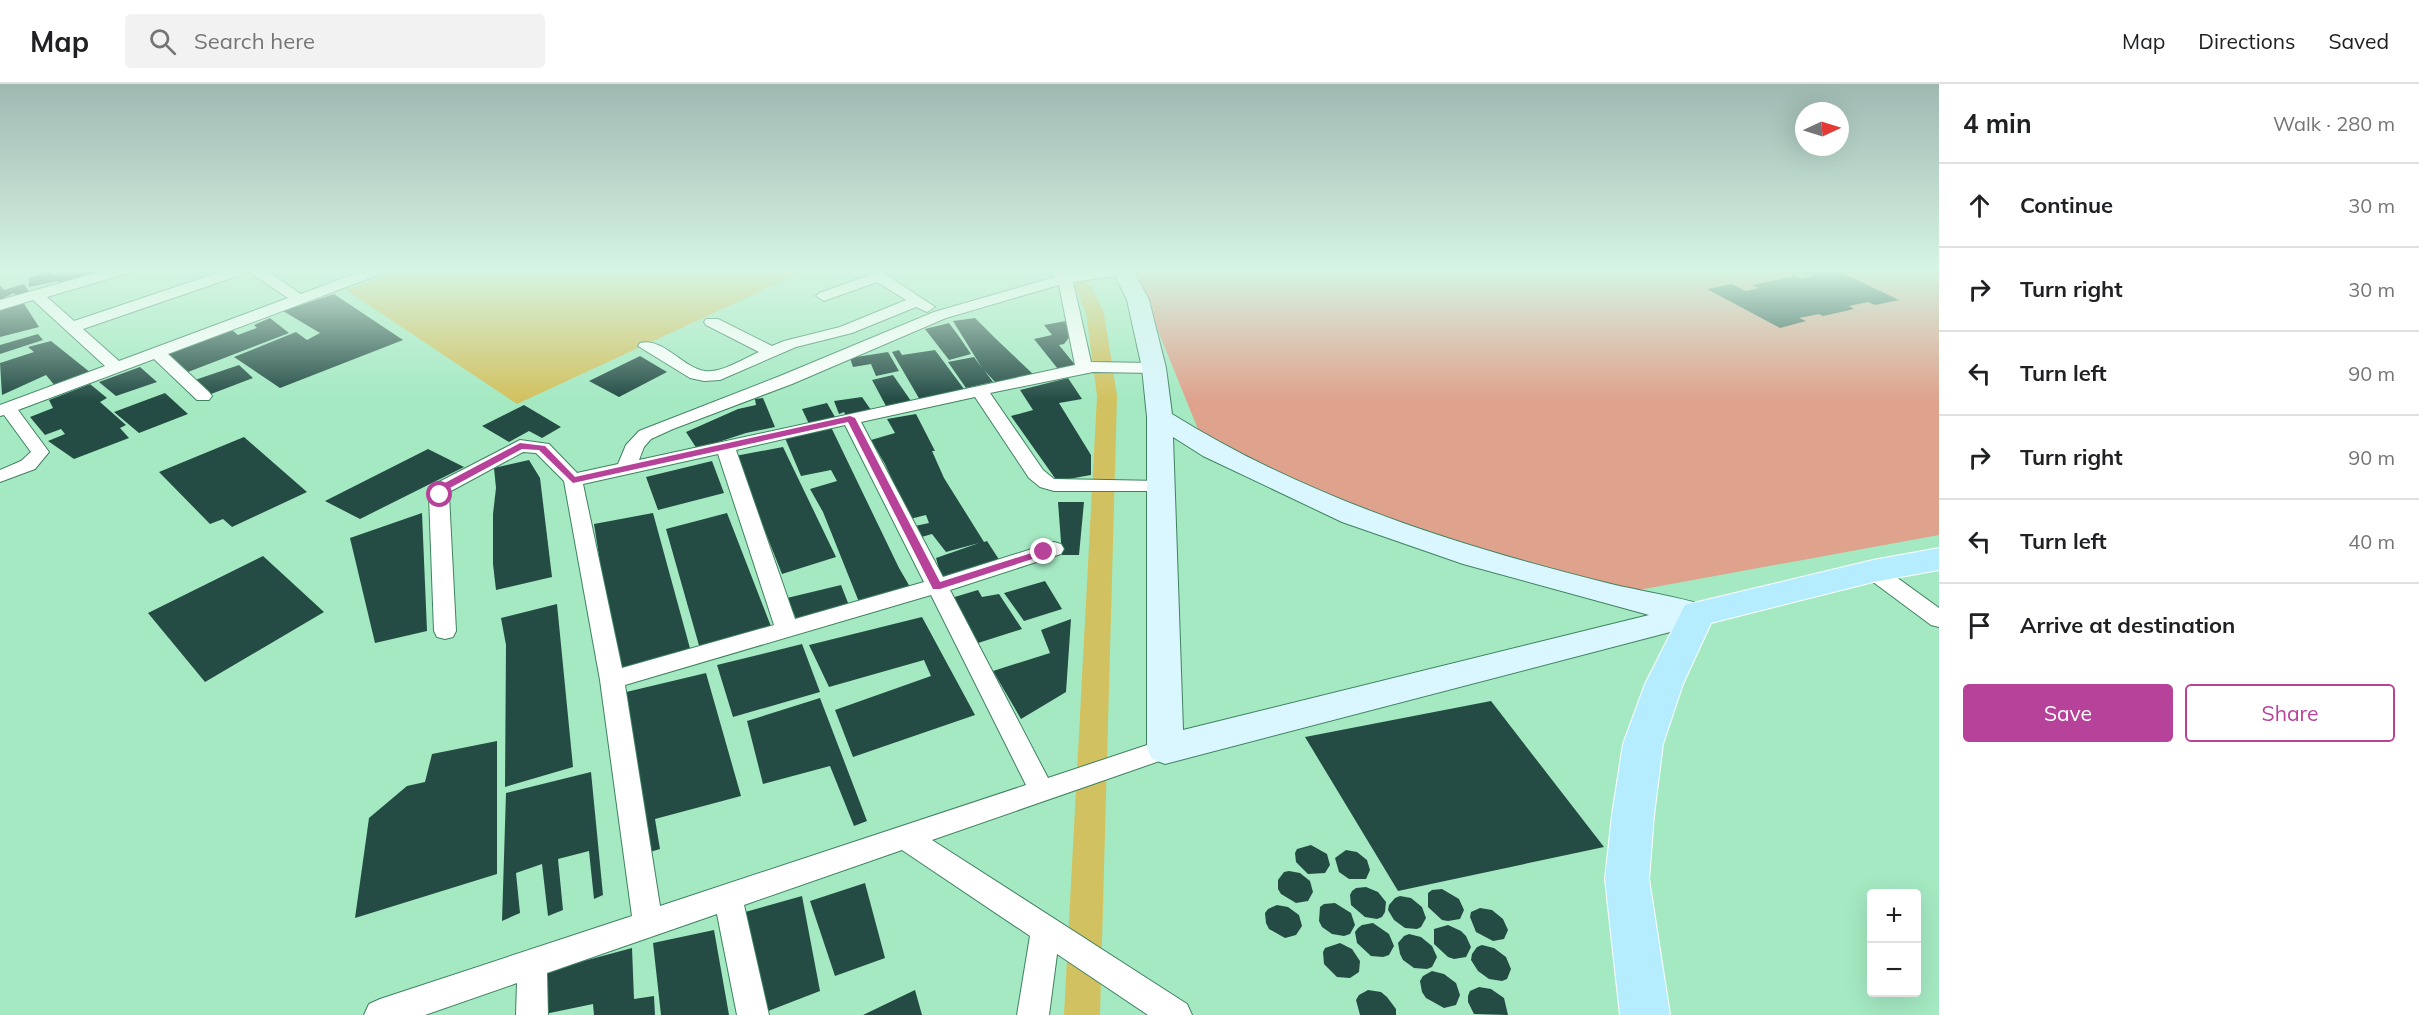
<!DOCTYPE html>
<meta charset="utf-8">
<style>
body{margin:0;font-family:Mulish,sans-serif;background:#f2f2f2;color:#202124}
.controls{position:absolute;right:18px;bottom:18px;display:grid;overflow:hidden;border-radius:6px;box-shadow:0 6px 24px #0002}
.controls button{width:54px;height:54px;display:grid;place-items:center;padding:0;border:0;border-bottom:2px solid #e0e0e0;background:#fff;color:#202124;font:30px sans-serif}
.compass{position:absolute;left:1795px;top:18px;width:54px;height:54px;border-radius:50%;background:#fff;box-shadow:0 6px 24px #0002;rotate:86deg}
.stop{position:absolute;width:18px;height:18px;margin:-14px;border:4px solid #b74299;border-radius:50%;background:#fff}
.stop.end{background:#b74299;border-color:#fff;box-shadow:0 2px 6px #0008}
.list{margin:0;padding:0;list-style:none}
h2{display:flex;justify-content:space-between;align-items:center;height:78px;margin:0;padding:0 24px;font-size:26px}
h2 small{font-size:20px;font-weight:400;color:#757577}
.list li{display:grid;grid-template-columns:39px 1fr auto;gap:18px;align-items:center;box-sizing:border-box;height:84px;padding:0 24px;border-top:2px solid #e0e0e0}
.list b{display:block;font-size:22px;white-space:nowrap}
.list em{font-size:20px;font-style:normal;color:#757577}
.actions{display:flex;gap:12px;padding:18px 24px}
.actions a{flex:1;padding:14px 0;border:2px solid #b74299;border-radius:6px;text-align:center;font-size:21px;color:#b74299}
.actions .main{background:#b74299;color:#fff}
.icon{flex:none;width:33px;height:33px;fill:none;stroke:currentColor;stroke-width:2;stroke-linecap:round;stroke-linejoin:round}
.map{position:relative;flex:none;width:1939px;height:931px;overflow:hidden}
header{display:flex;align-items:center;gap:36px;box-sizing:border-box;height:84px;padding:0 30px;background:#fff;border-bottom:2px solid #e0e0e0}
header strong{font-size:28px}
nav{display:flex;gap:33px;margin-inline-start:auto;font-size:21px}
.search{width:420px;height:54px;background:#f2f2f2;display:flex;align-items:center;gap:15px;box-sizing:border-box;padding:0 21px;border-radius:6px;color:#757577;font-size:22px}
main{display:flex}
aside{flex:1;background:#fff}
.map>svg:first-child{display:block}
.green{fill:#dfa28d}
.water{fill:#d2c160}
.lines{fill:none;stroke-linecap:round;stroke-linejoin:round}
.canal{fill:#d2c160;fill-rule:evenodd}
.building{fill:#244c45}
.street-casing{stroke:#3f8260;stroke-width:2}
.secondary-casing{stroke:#3f8260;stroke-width:2}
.primary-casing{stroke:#fff;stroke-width:2}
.street{fill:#fff;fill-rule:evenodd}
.secondary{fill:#daf6fe;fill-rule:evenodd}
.primary{fill:#b5edfe;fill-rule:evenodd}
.route{fill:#b74299}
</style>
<header>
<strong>Map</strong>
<div class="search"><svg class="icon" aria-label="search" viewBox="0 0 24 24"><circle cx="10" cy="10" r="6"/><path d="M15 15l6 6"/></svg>Search here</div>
<nav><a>Map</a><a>Directions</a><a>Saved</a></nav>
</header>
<main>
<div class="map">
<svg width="1939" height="931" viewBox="0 0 1939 931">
<rect width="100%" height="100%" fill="#a4e9c2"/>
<!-- green -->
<path class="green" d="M1133,185H1939V451L1633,507L1363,431L1204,360Z"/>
<!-- water -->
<path class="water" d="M403,185H792L800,189L517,320L346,206Z"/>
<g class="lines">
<!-- canal -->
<path class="canal" d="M1067,185H1083L1104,229L1117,312L1100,931H1064L1097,312L1086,229Z"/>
</g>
<!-- building -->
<path class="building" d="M70,185H107L109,188L62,201L58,197L29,203V194L51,187L54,191Z
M1799,185H1834L1899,216L1875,221L1868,218L1849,222L1854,225L1823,232L1819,230L1799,234L1806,237L1780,244L1707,205L1732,200L1746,207L1759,204L1752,201L1795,192L1801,195L1813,192Z
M24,200L29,208L16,212L14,209L0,216V201L4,206Z
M334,210L403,256L280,304L234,273L296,248L307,256L320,249L283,227Z
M23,218L39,243L0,253V224Z
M270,234L289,249L188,288L165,270L232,246L238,251L257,244L254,241Z
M975,234L996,255L1034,291L995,298L984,286L993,298L966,304L948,278L974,273L982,284L953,237Z
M1066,237L1071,251L1064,260L1059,261L1076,282L1058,285L1034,255L1052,251L1044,241Z
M949,239L958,251L971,270L949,276L925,245Z
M38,250L43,256L0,270V261Z
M51,257L91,289L56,303L46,291L2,311L0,279L34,268L28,263Z
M899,266L902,271L935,266L964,305L920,316L892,268Z
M888,268L899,287L876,292L871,280L853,283L850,274Z
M640,272L667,288L619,313L589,297Z
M239,281L253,294L211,310L192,297Z
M140,283L157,298L116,312L99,298Z
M893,291L911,317L886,322L872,296Z
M1068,294L1082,315L1059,319L1091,371V391L1057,397L1011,332L1033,326L1020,306Z
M90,300L107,314L100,318L126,341L120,344L129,354L74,375L48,357L65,350L61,345L45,351L30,333L53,324L49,316Z
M165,309L188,330L139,349L114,328Z
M862,313L871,326L846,332L844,328L839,330L834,317Z
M763,314L775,343L746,349L697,365L686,348L738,325L756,321L755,315Z
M827,319L835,333L809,340L802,325Z
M524,321L561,343L542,354L529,347L509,358L482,342Z
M916,330L935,367H932L944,394L984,458L987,457L1000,477L942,496L936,474L979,459L946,468L932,450L918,454L915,442L929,439L926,431L910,435L885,380L871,356L895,349L887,335Z
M831,343L899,484L913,508L861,523L823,428L810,405L837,397L831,386L801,392L785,354Z
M244,353L307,408L232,443L223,435L210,440L159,388Z
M783,363L836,473L782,490L735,372Z
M428,365L464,383L360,435L325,417Z
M529,376L540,394L552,493L496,506L493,480V430L496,404L494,384Z
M712,377L724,409L658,426L646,393Z
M1058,418H1084L1079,471H1062Z
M422,429L427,547L375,559L350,454Z
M653,429L691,568L617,588L594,440Z
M727,429L772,545L700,565L666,445Z
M263,472L324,528L205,598L148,529Z
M1045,497L1062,525L1024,537L1004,509Z
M841,501L850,524L798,539L787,514Z
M978,506L982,513L999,510L1022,545L978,559L948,515Z
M557,520L573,683L505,703L506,561L501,534Z
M922,533L975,631L853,673L835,626L931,592L924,576L829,603L809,561Z
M1071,535L1066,608L1021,635L993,587L1050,569L1041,546Z
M802,560L820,608L733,633L717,581Z
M706,589L741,712L655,735L660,765L643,770L622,609Z
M820,614L867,737L854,742L830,682L763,700L747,637Z
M1491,617L1604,763L1398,807L1305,653Z
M497,657V790L355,834L369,734L407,702L425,698L432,670Z
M591,688L603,811L594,815L589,767L558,775L563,826L548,832L542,780L516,789L520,829L502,837L506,709Z
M1311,761L1327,770L1330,781L1325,789L1308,790L1296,778L1295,769L1297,765Z
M1346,766L1357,768L1367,776L1370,786L1366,795H1349L1339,788L1335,774Z
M1289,787L1300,789L1310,797L1313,808L1308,817L1296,819L1281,810L1278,805V796L1284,788Z
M865,799L885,874L835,892L810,817Z
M1366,803L1378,808L1386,818L1385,828L1382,833L1377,835L1365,833L1351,821L1350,811L1352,807L1356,804Z
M1442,805L1459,815L1464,826L1460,835L1448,837L1442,836L1428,823V809L1432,806Z
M802,812L820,907L763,929L738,830Z
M1400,812L1411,814L1422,823L1426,834L1421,843L1417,845L1405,844L1394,836L1388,826L1389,821L1395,814Z
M1335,819L1351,829L1355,841L1350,850L1344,852L1332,850L1322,843L1319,837L1320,823L1324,820Z
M1277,821L1288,823L1299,831L1302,842L1296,851L1285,854L1269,845L1266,839L1265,829L1268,825Z
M1480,824L1492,826L1503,835L1508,846L1504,855L1493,857L1476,848L1470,833L1471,828Z
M1373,839L1389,850L1394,862L1389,871L1383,873L1371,872L1357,859L1355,848L1358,844L1362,841Z
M1448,841L1461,847L1466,852L1471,863L1466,873L1454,875L1448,873L1434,860V845Z
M714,846L729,931H661L653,859Z
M1409,850L1421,853L1432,862L1437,873L1432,883L1427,885L1414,884L1403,876L1400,870L1398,859L1404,852Z
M1340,859L1352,865L1360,877L1359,888L1350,894L1337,893L1324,880L1323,868L1325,864Z
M1482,861L1494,864L1506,873L1511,885L1507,895L1502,897L1489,895L1478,887L1471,876L1472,870L1477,863Z
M632,864L634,915L654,912L655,931H594L593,920L540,931L539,889Z
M1432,887L1444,890L1456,899L1460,911L1456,921L1444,924L1426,914L1422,908L1420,897L1423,892Z
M1479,903L1491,905L1504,914L1508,931L1474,930L1468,918V912L1470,907Z
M915,906L922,931H863Z
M1368,906L1381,908L1387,913L1396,925V931H1360L1356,916L1359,911Z"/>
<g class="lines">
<defs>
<path id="street" d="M110,185H134L132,188L47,213L74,237L229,185H264L301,210L367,185H388L386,188L168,270L209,308L212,312L209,316H197L154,275L18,326L49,368L35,385L0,398V386L21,377L31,368L4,331L0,332V321L105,282L33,216L0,226V216ZM249,188L288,214L119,277L83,245Z
M867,185H881L885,190L935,223L927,228L916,223L852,249L796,263L720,296L704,297L690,294L638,262L640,259C663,253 683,284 705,287C722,289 743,275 759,268L706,241L704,238L706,235H718L772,262L784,257L840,243L906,216L877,198L824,217L816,212L819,209L870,191Z
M1049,185H1064L1069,190L1104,185H1129L1128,190L1123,191L1073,198L1091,278L1154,279L1162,284L1154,289L1093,288L990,309L1043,386L1054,395L1161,397L1168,399L1171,403L1168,407H1054L1040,403L1029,394L975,313L861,338L943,493L1054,458L1061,460L1064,465L1061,470L950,506L1048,694L1165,655L1174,658L1178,665L1174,672L932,756L1187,920L1192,931H1148L1057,870L1049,931H1017L1030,852L902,766L744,821L769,931H737L717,830L547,889L548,931H516L517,899L425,931H364L369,920L380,915L632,832L600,596L564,397L536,369L523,368L451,407L449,411L456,547L453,553L445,555L437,553L434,547L429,411L437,399L520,356L549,360L577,389L618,380L626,361L639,347L780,292L934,228L1055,193ZM1059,201L1075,281L639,376L644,363L651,355L673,345L792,300L946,234ZM845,341L924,498L795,535L736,366ZM718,370L774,541L622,584L583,400ZM931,511L1026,701L660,822L625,601Z
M1873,480L1881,482L1939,524V543L1931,541L1865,492L1862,487L1865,482Z"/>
<path id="secondary" d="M1112,185H1133L1149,216L1166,284L1172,330C1305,413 1455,461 1607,499C1640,507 1675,512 1708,522L1713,530L1708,538L1697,541L1165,680L1152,675L1147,665V333L1142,284L1127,216ZM1173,353L1203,372L1342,438L1463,480L1649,531L1183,646Z"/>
<path id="primary" d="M1939,464V486L1873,498L1711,539L1683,600L1663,660L1654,731L1649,795L1670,931H1620L1605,795L1612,731L1623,660L1645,600L1685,521L1873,476Z"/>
</defs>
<!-- street casing -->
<use href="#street" class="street-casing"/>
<!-- secondary casing -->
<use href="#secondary" class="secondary-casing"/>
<!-- primary casing -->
<use href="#primary" class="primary-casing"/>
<!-- street -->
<use href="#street" class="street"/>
<!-- secondary -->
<use href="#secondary" class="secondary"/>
<!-- primary -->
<use href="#primary" class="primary"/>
</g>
<!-- sky -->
<linearGradient id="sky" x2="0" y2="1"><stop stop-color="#9fb9b2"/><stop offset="0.59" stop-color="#d6f5e4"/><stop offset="1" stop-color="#d6f5e4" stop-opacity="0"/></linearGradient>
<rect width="1939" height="316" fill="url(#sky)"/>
<!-- route -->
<path class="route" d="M850,332L855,334L940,498L1044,465L1048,466V470L940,505H933L848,338L573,399L539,366L522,365L448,405L443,413L435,411L441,401L520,359L545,362L575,393Z"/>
</svg>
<div class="controls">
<button>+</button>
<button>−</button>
</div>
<svg class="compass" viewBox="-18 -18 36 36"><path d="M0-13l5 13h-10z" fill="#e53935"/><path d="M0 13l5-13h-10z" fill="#757577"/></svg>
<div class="stop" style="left:440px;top:411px"></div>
<div class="stop end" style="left:1044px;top:468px"></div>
</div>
<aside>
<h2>4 min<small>Walk · 280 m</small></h2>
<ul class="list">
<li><svg class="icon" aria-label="ahead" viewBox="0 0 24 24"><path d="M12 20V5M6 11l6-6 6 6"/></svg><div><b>Continue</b></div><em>30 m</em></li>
<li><svg class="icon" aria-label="right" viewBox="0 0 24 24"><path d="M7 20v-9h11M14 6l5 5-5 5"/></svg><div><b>Turn right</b></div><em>30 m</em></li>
<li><svg class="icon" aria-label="left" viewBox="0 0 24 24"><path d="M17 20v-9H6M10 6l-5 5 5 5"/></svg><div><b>Turn left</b></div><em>90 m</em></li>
<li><svg class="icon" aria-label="right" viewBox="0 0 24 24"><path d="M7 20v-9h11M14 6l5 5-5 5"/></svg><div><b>Turn right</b></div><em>90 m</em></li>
<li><svg class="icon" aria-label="left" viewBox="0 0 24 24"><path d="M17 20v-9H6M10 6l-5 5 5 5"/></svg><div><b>Turn left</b></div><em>40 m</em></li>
<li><svg class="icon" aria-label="arrive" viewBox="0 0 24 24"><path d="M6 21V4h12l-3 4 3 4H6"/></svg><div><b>Arrive at destination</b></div></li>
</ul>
<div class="actions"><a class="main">Save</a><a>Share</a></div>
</aside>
</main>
